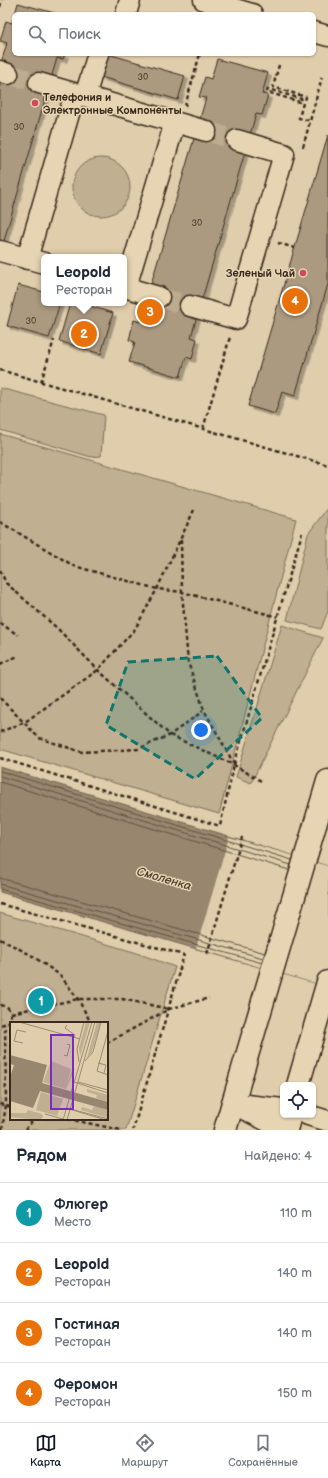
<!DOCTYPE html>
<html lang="ru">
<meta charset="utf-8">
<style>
body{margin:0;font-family:"Balsamiq Sans",sans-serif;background:#f2f2f3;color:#1f2937}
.controls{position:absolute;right:12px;bottom:12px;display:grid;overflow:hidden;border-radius:6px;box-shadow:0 1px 3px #0004}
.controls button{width:36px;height:36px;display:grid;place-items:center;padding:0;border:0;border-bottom:1px solid #e0e1e3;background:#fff;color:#1f2937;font:20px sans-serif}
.you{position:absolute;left:201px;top:730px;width:14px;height:14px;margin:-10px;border:3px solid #fff;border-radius:50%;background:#1a73e8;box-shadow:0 0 0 6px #1a73e833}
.badge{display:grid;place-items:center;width:26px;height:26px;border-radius:50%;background:#111827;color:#fff;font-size:13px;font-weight:700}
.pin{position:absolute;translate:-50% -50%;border:2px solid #fff;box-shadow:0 1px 4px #0006}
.popup{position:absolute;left:41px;top:254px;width:86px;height:52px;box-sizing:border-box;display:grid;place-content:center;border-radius:6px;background:#fff;filter:drop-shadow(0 1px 3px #0005);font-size:13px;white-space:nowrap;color:#747a83}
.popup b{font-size:15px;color:#1f2937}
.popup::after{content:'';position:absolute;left:50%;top:100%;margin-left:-8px;border:8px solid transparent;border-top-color:#fff}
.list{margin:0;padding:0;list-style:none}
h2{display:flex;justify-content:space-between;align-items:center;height:52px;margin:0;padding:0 16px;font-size:17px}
h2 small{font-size:13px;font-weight:400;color:#747a83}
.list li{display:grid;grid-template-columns:26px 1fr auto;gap:12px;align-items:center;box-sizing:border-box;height:60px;padding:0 16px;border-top:1px solid #e0e1e3}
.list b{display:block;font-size:15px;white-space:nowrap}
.list p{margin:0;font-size:13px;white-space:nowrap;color:#747a83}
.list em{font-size:13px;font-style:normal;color:#747a83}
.icon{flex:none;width:22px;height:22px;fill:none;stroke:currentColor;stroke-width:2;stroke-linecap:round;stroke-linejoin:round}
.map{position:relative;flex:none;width:328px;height:1130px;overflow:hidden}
.search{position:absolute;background:#fff;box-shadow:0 1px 3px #0004;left:12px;right:12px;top:12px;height:44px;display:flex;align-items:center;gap:10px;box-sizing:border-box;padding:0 14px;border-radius:6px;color:#747a83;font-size:15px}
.sheet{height:292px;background:#fff}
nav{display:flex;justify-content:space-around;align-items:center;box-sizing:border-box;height:56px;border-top:1px solid #e0e1e3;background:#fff;font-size:11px;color:#747a83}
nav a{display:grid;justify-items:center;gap:2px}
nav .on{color:#111827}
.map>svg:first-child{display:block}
.green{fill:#c1af92;stroke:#7e6c58;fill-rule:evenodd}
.water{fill:#98866e;stroke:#73614e}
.pier{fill:#dfcdac}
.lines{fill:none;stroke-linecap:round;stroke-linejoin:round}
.shore{stroke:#604f3e;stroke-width:1}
.building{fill:#ac9a80;stroke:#3b2a1e;filter:url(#shadow)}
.minor-tunnel{stroke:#beac90;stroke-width:20;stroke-dasharray:20 10;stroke-linecap:butt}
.minor-casing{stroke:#3b2a1e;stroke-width:23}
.major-casing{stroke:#3b2a1e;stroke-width:25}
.path{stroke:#3b2a1e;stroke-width:2.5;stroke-dasharray:4 3;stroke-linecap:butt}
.minor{stroke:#e6d4b2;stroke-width:20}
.major{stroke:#e6d4b2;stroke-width:22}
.marked{fill:#0f766e;fill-opacity:0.2;stroke:#0f766e;stroke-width:3;stroke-dasharray:8 5;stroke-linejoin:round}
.poi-dot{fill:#d1495b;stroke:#e6d4b2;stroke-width:1.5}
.labels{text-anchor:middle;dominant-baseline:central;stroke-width:3;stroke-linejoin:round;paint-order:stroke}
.number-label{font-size:9px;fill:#574636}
.poi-label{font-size:11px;font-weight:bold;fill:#3b2a1e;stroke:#e6d4b2;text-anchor:start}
.water-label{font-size:12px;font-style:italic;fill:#524132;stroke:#e6d4b2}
.inset-road{fill:none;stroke:#9d8c73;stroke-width:1}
.view{fill:#7b2cbf;fill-opacity:0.15;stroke:#7b2cbf;stroke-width:2}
.inset-edge{fill:none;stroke:#3b2a1e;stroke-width:2}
</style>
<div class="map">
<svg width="328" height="1130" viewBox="0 0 328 1130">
<defs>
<filter id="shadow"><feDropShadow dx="3.5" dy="3.5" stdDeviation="0" flood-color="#0004"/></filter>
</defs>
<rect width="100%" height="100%" fill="#dfcdac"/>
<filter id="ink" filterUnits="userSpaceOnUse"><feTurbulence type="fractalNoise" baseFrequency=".025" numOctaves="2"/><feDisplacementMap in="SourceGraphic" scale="8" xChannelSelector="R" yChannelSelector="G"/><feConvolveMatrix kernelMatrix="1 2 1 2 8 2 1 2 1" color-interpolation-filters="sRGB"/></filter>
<g filter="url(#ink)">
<!-- green -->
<path class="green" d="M72 187a29 29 0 1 1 58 0a29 29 0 1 1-58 0Z
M0,388L104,415L101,456L91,457L0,430Z
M0,434L296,519L219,814L0,749Z
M328,507V611L321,629L287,620L308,534Z
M282,625L323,638L251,783L236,777Z
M0,913L134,952L175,967L126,1130H0ZM11,1023H107V1119H11Z"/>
<!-- water -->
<path class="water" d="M0,767L328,866V987L0,892Z"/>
<!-- pier -->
<path class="pier" d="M229,837L328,866V987L196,948Z"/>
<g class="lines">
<!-- shore -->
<path class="shore" d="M0,771L292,860
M0,776L291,865
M0,782L289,870
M0,878L265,953
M0,884L263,958
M0,889L262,963"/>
</g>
<!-- building -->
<path class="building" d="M18,3L58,14H15Z
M14,17V54H65L63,59L57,58L3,244L0,243V81L1,63L7,43L0,41L6,21L12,23Z
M108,54L185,76L178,100L101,77Z
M217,59L268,73L262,94L268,95L262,115L256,114L191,337L197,339L192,359L186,357L180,377L129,362L135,342L129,340L134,320L140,322L146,302L161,287L151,284L206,98L199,97L205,77L211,79Z
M328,135V284L295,396L282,392L275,414L248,406Z
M18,285L44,292V303H60L49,338L7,326Z
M70,303H80L113,313L101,354L59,341Z"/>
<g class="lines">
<!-- minor-tunnel -->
<path class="minor-tunnel" d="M8,74L39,83
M206,131L237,140
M159,297L190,306"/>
<defs>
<path id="minor" d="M204,0L252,14
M126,14L130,0
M314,32L328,36
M0,71L8,74
M39,83L206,131
M85,96L98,54
M0,251L44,263
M27,259L75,93
M124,287L159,297
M126,287L175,122
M190,306L236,319L284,154L237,140
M232,1103L285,1130
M246,1105L283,1109
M308,1115L328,1121"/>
<path id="major" d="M298,1085L328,982
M225,1130L328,781
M286,1130L290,1115"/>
</defs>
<!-- minor casing -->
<use href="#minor" class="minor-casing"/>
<!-- major casing -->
<use href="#major" class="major-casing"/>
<!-- path -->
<path class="path" d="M0,7L2,0
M279,65L273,87L306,97L305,100L268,89L267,92L303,103L299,118L311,121
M185,106L200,54
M303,147L322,77
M278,243L295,248
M0,370L328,465
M41,382L54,340
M203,429L230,337
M0,522L74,566L157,589L182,592L278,617
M181,540L182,592L188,662L204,710L234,764
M0,570L6,583L58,629L98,670L170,735L234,765L261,781
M0,623L18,635
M0,664L18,656
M0,698L39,738L82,752L138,749L170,735L203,711
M0,732L25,722L98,670L135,629L157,589L194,510
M0,758L220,826L234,765L302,533
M0,904L184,955L133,1130
M0,939L31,955L60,975L78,999L91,1023
M207,954L242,837
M0,1005L7,1007C12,1012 12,1017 8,1023L0,1025
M11,1013L78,999H122L169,1009
M107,1043L169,1009L209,998
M0,1104L11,1107
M68,1119L121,1130
M2,1130L6,1105L5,1025
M25,1130L34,1119"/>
<!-- minor -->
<use href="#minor" class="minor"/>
<!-- major -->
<use href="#major" class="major"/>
</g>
</g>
<!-- marked area -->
<path class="marked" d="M217,656L262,718L195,779L106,725L128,662Z"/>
<!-- markers -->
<g class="poi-dot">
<circle cx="35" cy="103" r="4"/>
<circle cx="303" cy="273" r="4"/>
</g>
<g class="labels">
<!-- number labels -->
<g class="number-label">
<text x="143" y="77">30</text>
<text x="19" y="127">30</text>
<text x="197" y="223">30</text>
<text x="31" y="321">30</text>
</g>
<!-- poi labels -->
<g class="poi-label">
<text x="43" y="97">Телефония и<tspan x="43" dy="13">Электронные Компоненты</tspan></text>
<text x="295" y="273" text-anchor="end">Зеленый Чай</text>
</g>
<!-- water labels -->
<g class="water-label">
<text transform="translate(164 879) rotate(16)">Смоленка</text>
</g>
</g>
<!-- overview -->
<g transform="translate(10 1022)">
<rect width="98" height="98" fill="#dfcdac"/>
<path d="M76,0H80L70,34L69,26ZM87,0H91L82,30L77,36ZM41,39L61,47L57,62L62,48L65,47L56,67L33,60ZM77,67L98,73V80L86,76L87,73L77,70ZM31,70L53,77L47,94L26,88ZM84,84L98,88V96L71,88L72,85L82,88ZM18,88L32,92L33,95L30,98L0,95V91H16Z" fill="#c1af92"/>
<path d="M0,33L37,43L32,61L98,80V88L30,69L23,86L0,79V55L4,43L0,42Z" fill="#98866e"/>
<path class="inset-road" d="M9,0L70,17M57,3L55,6L65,13L64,16M98,9L87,49L98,53M13,21L4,19L7,8L16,10M54,33L57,34L60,23L57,22M75,39L83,30L91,0M69,40L67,27L74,0M88,41L96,43L94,51M64,60L98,71M68,60L98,68M57,86L98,97M59,87L96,98M35,92L53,97M53,98L82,0M57,98L85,0"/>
<path class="view" d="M41,13H63V87H41Z"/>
<rect width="98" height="98" class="inset-edge"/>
</g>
</svg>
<div class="controls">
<button><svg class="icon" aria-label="locate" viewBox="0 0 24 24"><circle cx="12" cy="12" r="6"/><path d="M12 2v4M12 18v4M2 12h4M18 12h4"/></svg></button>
</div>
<div class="you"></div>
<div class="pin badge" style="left:41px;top:1001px;background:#0f9aa8">1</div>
<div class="pin badge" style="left:84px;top:334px;background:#e8710a">2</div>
<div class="popup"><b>Leopold</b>Ресторан</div>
<div class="pin badge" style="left:150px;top:312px;background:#e8710a">3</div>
<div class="pin badge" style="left:295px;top:301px;background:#e8710a">4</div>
<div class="search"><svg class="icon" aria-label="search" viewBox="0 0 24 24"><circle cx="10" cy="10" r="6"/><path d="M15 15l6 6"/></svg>Поиск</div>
</div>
<section class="sheet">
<h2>Рядом<small>Найдено: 4</small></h2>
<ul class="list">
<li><span class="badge" style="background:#0f9aa8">1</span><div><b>Флюгер</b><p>Место</p></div><em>110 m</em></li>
<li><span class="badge" style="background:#e8710a">2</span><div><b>Leopold</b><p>Ресторан</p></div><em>140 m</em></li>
<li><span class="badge" style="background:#e8710a">3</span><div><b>Гостиная</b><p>Ресторан</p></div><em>140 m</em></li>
<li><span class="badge" style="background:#e8710a">4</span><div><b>Феромон</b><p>Ресторан</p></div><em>150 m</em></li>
</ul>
</section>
<nav>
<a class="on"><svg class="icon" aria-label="map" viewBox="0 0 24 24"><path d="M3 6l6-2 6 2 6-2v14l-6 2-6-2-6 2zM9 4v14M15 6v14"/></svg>Карта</a>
<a><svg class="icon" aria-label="directions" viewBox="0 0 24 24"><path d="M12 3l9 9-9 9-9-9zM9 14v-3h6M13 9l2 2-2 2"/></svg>Маршрут</a>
<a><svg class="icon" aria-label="saved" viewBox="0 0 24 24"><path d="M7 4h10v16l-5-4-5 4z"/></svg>Сохранённые</a>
</nav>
